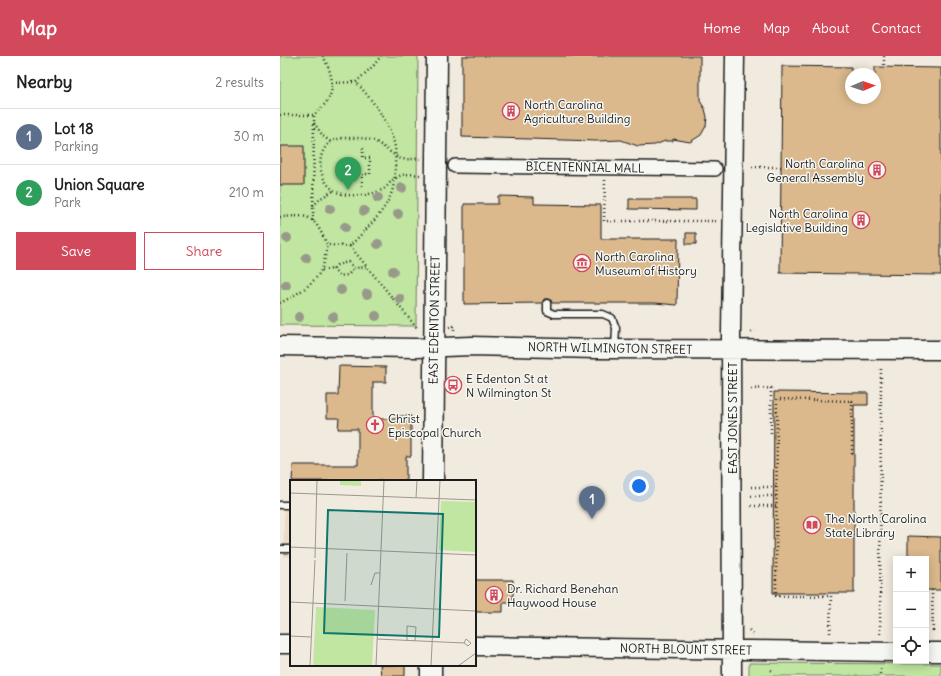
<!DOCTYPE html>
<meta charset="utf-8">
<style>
body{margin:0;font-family:Delius,sans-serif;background:#f2f2f2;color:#202124}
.controls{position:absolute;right:12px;bottom:12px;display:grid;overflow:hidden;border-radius:0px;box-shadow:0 2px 10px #0003}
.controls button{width:36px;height:36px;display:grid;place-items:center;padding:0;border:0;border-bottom:1px solid #e0e0e0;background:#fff;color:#202124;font:20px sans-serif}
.compass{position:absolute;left:565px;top:12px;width:36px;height:36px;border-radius:50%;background:#fff;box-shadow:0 2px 10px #0003;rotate:88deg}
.you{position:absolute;left:359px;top:430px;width:14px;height:14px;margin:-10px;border:3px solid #fff;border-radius:50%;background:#1a73e8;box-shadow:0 0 0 6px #1a73e833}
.badge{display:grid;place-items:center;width:26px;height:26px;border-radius:50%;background:#d1495b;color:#fff;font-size:13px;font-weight:700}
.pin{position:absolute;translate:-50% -33px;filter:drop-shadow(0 1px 2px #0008)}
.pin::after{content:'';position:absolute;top:21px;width:14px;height:12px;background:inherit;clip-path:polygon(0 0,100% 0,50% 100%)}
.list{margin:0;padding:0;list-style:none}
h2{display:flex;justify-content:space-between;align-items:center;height:52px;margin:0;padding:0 16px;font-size:17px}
h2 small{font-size:13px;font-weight:400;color:#757577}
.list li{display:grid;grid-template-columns:26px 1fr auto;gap:12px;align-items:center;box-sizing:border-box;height:56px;padding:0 16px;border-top:1px solid #e0e0e0}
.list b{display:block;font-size:15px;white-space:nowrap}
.list p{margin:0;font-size:13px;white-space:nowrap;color:#757577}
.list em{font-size:13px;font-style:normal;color:#757577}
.actions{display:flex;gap:8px;padding:12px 16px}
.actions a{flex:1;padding:9px 0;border:1px solid #d1495b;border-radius:0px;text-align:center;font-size:14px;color:#d1495b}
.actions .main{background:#d1495b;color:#fff}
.icon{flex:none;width:22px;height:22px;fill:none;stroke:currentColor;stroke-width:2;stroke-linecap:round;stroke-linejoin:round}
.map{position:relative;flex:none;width:661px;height:620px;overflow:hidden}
header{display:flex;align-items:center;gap:24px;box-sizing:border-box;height:56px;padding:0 20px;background:#d1495b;color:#fff}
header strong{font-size:19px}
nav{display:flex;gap:22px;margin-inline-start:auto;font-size:14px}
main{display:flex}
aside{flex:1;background:#fff}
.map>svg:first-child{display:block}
.built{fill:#eadbc6}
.green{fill:#c0e6a1;stroke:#6e815e}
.building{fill:#dbb98d;stroke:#1c1c1c}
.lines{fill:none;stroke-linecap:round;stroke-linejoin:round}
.lane-casing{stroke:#1c1c1c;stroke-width:9}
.street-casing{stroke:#1c1c1c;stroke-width:16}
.secondary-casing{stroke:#1c1c1c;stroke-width:21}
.primary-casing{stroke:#1c1c1c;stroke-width:23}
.path{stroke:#1c1c1c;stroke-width:2.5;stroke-dasharray:1 3;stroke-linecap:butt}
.lane{stroke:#f6f6f2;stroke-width:6}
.street{stroke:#f6f6f2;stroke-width:13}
.secondary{stroke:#f6f6f2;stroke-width:18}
.primary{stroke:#f6f6f2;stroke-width:20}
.tree{fill:#979a89}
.labels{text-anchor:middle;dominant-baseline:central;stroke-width:3;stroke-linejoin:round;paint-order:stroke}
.poi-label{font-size:12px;fill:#1c1c1c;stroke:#f6f6f2;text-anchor:start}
.street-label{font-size:12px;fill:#1c1c1c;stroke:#f6f6f2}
.inset-road{fill:none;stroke:#9c9890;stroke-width:1}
.view{fill:#0f766e;fill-opacity:0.15;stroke:#0f766e;stroke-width:2}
.inset-edge{fill:none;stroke:#1c1c1c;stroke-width:2}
</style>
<header>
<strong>Map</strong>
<nav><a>Home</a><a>Map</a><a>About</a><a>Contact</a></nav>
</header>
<main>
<aside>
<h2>Nearby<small>2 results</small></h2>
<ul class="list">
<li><span class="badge" style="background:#5c6f8a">1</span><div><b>Lot 18</b><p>Parking</p></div><em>30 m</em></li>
<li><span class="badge" style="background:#2e9e5b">2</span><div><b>Union Square</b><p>Park</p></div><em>210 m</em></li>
</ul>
<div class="actions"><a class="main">Save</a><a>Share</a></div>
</aside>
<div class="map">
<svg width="661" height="620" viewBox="0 0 661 620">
<rect width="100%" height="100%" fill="#f1eade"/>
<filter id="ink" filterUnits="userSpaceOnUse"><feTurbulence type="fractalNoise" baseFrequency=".025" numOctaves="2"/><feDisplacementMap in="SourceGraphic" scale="8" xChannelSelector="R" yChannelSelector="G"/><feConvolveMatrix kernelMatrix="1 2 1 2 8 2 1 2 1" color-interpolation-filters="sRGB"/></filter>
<g filter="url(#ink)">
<!-- built -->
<path class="built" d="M4,446H11V501H4Z"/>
<!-- green -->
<path class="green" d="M0,0H138L136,270L0,269Z
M469,607L661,608V620H469Z"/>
<!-- building -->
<path class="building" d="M182,0H420V45L425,53L427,61L426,70L421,79L410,86L393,83V85H385L375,89L358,90L341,84L317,85L182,81Z
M502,10L571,11V42H595V11L661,12V219L500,217Z
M0,90H24V129H0Z
M218,140L254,141V148L321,149V183H398L397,249L375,247H272L271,244L267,243H264L262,247L184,248V148H218Z
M349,143H416V154L349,153Z
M406,177H416V188H406Z
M59,310L106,311V326H93V363H116V360H131V400H126V425H12L13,409H78V373H58L59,362H47V339H58Z
M494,336L588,337V349H574V537H493Z
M628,480L661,481V534H646V503H628Z
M195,524H233V546H223V556H195Z
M100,609H125V620H101Z"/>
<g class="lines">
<defs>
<path id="lane" d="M267,247V255L274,258H323L332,262L336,272L335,292
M0,449H11
M0,493H11"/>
<path id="street" d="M175,110L435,113"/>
<path id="secondary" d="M0,290L136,292L191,290L316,293L661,294
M0,588H11
M195,590L616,596
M646,596H661
M452,620L451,276L455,0"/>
<path id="primary" d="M153,425L157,0
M151,620V609"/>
</defs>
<!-- lane casing -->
<use href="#lane" class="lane-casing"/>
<!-- street casing -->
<use href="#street" class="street-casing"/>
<!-- secondary casing -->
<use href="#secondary" class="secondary-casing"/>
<!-- primary casing -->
<use href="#primary" class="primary-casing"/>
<!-- path -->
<path class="path" d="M604,0V9
M52,27L76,26L94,9L101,0
M0,59H34C38,55 44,50 47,45C57,30 50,14 43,0
M34,67L43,80L52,87
M472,111H501
M140,119C132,118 123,117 116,122C111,124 109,129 105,132C95,139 74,141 63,138C39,133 31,96 54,84C62,81 86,81 94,85C103,89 110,97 119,102C125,105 134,102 140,103
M325,124L324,165H438
M82,130V118H90V102H83V90
M33,150L41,142L53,135
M0,161C8,161 18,159 26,161C37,164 43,180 47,189L70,190C84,175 100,161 109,143C114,133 115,121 115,110C115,104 116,97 115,91C110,66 92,44 76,26
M33,165L34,59
M70,190L137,272V273
M53,213L59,220L68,219L74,212
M42,214L53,213L57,209L68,206L74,212L86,211
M0,247C14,240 34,229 41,214C45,207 45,197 47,189
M169,271L174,270V275
M471,276L475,275
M471,333L491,332V377H494
M471,431H496
M471,440H496
M471,450H496
M652,534L653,578
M469,574L474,579
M550,577L551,540H496L497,343L572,345V401
M600,578L601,311
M600,613V620
M491,614L493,615"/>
<!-- lane -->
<use href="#lane" class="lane"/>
<!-- street -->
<use href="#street" class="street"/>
<!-- secondary -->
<use href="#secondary" class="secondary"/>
<!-- primary -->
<use href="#primary" class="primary"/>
</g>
<!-- trees -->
<g class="tree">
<circle cx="122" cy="132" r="5"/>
<circle cx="98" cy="142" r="5"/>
<circle cx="50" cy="153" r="5"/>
<circle cx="84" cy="155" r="5"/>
<circle cx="118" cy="158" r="5"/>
<circle cx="65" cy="171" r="5"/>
<circle cx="7" cy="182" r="5"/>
<circle cx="98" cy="188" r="5"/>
<circle cx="26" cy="202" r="5"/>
<circle cx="113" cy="215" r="5"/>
<circle cx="6" cy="229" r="5"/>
<circle cx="61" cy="234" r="5"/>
<circle cx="87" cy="238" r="5"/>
<circle cx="120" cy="243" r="5"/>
<circle cx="96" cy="260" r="5"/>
<circle cx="19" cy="261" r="5"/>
<circle cx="53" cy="261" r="5"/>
</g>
</g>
<!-- icons -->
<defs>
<symbol id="building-ring" viewBox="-11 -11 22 22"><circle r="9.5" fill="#f6f6f2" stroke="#d1495b" stroke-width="1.5"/><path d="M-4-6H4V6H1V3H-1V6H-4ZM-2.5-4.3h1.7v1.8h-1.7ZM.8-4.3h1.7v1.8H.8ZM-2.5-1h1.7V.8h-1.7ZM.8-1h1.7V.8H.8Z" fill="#d1495b"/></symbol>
<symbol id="museum-ring" viewBox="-11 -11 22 22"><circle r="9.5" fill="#f6f6f2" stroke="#d1495b" stroke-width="1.5"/><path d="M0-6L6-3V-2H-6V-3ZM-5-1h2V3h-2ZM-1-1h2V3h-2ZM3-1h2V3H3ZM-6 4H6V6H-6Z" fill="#d1495b"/></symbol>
<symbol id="bus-ring" viewBox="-11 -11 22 22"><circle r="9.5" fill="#f6f6f2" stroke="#d1495b" stroke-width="1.5"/><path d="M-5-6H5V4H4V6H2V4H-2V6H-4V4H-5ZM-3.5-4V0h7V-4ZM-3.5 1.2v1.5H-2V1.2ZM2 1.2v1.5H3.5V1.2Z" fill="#d1495b"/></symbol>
<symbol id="church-ring" viewBox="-11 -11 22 22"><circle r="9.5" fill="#f6f6f2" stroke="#d1495b" stroke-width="1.5"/><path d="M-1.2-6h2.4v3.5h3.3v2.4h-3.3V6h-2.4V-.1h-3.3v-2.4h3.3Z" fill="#d1495b"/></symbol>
<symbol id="library-ring" viewBox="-11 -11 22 22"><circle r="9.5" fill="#f6f6f2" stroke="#d1495b" stroke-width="1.5"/><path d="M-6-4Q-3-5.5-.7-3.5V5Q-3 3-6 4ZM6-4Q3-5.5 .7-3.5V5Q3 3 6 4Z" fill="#d1495b"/></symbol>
</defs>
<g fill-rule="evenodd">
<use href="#building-ring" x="221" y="45" width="20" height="20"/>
<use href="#building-ring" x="587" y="104" width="20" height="20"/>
<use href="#building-ring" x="571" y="154" width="20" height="20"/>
<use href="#museum-ring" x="292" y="197" width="20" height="20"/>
<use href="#bus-ring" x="163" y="319" width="20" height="20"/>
<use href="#church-ring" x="85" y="359" width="20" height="20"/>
<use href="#library-ring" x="522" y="459" width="20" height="20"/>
<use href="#building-ring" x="204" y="529" width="20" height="20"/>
</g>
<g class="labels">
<!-- poi labels -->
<g class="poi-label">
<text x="244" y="48">North Carolina<tspan x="244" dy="14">Agriculture Building</tspan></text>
<text x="584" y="107" text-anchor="end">North Carolina<tspan x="584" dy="14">General Assembly</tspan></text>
<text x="568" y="157" text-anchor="end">North Carolina<tspan x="568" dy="14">Legislative Building</tspan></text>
<text x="315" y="200">North Carolina<tspan x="315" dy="14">Museum of History</tspan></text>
<text x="186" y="322">E Edenton St at<tspan x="186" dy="14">N Wilmington St</tspan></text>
<text x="108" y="362">Christ<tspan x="108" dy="14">Episcopal Church</tspan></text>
<text x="545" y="462">The North Carolina<tspan x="545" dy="14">State Library</tspan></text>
<text x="227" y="532">Dr. Richard Benehan<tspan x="227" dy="14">Haywood House</tspan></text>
</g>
<!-- street labels -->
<g class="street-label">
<text transform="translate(305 111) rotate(1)">BICENTENNIAL MALL</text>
<text transform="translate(154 264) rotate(-89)">EAST EDENTON STREET</text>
<text transform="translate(330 292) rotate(1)">NORTH WILMINGTON STREET</text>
<text transform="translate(452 362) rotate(-90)">EAST JONES STREET</text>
<text transform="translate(406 593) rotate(1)">NORTH BLOUNT STREET</text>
</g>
</g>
<!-- overview -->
<g transform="translate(10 424)">
<rect width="186" height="186" fill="#f1eade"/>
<path d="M50,0H71V6L50,5ZM151,21L186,22V72L149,70ZM26,127L85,130L82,186H23Z" fill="#c0e6a1"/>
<path class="inset-road" d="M0,13L186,20M126,18L127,0M0,67L186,75M25,78L27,0M81,105L85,93H90M55,121L57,73M0,122L186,131M0,156L21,157M87,159L174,163L178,166L181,163L176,159L174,163M117,161V146L126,147L125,161M20,186L25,80M86,186L94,0M141,186L150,0M168,186L186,173"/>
<path class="view" d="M38,30L153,34L149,157L34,153Z"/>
<rect width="186" height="186" class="inset-edge"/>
</g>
</svg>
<div class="controls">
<button>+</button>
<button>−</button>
<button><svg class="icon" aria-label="locate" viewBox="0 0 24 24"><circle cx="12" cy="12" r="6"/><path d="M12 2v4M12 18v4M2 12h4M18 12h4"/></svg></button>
</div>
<svg class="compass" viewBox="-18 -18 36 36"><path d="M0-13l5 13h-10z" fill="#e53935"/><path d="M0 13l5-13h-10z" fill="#757577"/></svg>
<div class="you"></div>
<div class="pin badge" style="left:312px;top:463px;background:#5c6f8a">1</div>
<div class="pin badge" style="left:68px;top:134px;background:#2e9e5b">2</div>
</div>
</main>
